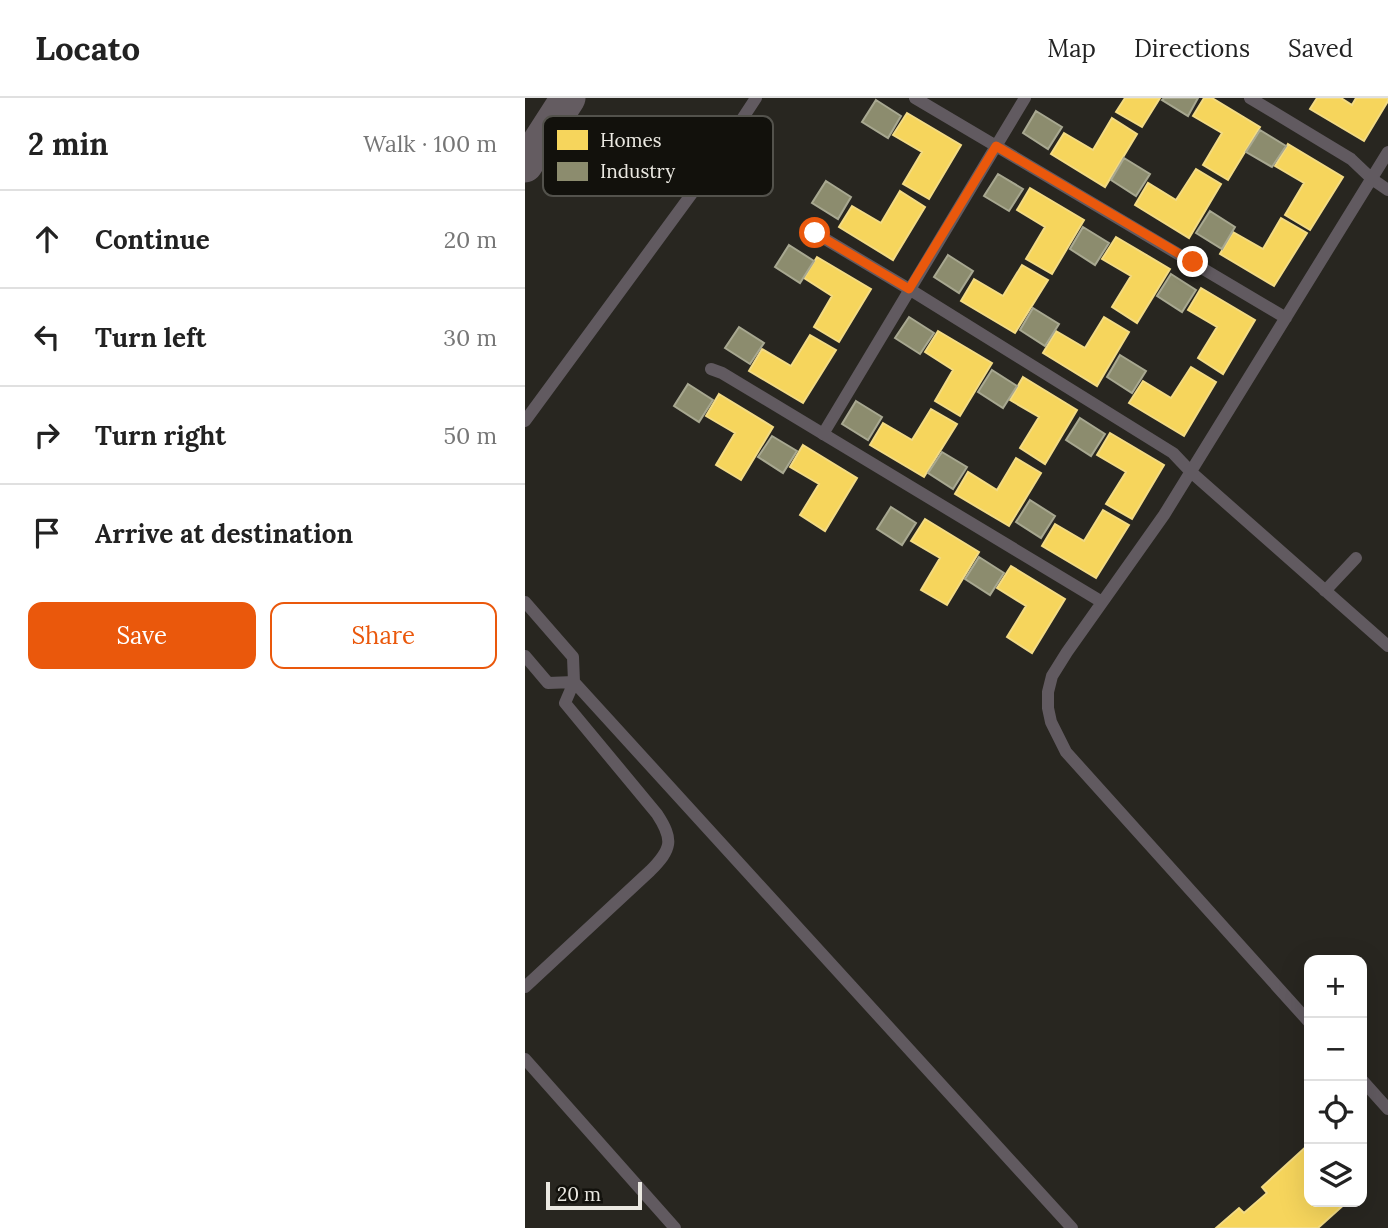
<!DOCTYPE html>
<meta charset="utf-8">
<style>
body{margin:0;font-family:Lora,serif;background:#f6f6f6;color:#222}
.controls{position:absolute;right:21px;bottom:21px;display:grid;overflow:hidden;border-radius:14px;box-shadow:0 7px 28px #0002}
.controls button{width:63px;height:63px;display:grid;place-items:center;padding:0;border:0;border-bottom:2px solid #e0e0e0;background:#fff;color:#222;font:35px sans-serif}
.scale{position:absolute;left:21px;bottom:18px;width:96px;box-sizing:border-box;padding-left:7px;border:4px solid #ebe9e2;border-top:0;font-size:19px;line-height:24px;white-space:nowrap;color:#ebe9e2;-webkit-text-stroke:5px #12110c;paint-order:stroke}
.stop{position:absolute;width:21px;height:21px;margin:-16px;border:5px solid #ea580c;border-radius:50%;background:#fff}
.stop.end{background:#ea580c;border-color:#fff;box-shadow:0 2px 7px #0008}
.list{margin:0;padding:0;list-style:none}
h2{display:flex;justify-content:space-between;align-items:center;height:91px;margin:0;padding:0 28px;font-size:30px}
h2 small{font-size:23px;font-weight:400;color:#767676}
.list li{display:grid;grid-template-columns:46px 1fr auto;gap:21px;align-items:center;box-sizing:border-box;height:98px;padding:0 28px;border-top:2px solid #e0e0e0}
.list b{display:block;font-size:26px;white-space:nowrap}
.list em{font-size:23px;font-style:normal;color:#767676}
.actions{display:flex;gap:14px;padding:21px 28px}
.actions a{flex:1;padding:16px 0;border:2px solid #ea580c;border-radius:14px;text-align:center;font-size:24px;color:#ea580c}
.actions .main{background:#ea580c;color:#fff}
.icon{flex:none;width:38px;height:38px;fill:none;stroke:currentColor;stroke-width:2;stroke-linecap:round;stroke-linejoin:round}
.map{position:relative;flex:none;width:863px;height:1130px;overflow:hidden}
header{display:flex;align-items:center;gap:42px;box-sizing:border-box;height:98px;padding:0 35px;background:#fff;border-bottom:2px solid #e0e0e0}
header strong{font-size:33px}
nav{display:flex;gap:38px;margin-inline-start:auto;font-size:24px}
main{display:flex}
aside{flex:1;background:#fff}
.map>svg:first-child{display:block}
.homes{fill:#f6d55c;stroke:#f3db84;stroke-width:2}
.industry{fill:#8c8c6e;stroke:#a8a891;stroke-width:2}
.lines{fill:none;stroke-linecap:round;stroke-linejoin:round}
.lane{stroke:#615a60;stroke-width:12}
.secondary{stroke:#645c61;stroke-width:35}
.route{stroke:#ea580c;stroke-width:9}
.key{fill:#12110c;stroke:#53524c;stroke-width:2}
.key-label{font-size:19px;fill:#ebe9e2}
</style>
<header>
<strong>Locato</strong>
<nav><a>Map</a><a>Directions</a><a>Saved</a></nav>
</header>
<main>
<aside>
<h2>2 min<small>Walk · 100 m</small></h2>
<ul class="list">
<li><svg class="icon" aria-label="ahead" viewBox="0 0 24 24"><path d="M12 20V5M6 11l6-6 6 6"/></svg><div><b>Continue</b></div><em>20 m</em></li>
<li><svg class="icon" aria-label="left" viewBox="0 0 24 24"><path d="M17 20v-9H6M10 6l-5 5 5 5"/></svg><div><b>Turn left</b></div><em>30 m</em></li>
<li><svg class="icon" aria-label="right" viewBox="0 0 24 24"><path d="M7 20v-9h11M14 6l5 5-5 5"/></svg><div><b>Turn right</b></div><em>50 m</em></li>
<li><svg class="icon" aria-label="arrive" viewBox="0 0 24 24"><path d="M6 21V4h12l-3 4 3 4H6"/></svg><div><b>Arrive at destination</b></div></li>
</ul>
<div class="actions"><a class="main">Save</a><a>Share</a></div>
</aside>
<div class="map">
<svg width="863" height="1130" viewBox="0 0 863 1130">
<rect width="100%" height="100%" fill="#282620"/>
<!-- homes -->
<path class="homes" d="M600,0H635L617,29L591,14Z
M679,0H687L735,29L703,82L678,67L697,35L668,18Z
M792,0H816L827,7L831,0H863V3L839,43L785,11Z
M382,15L436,47L404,101L378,86L397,54L368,37Z
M587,20L612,36L580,89L526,56L539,35L568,52Z
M763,46L818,79L785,132L760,117L779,85L750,68Z
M671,71L696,86L664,140L610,107L623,85L651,102Z
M505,90L559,122L527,176L501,161L520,129L492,112Z
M375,93L400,109L368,162L314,129L327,108L356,125Z
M756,120L782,135L749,188L695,156L708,134L738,151Z
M591,139L645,171L612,225L587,209L606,178L577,161Z
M292,159L346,191L314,244L289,229L307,198L279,180Z
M497,167L523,182L490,235L436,203L449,181L478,198Z
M676,190L730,222L698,276L673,260L692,229L663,212Z
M579,219L604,234L572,288L518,255L531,233L560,250Z
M413,233L467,265L435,318L410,303L428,272L400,254Z
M285,237L311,252L278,305L224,273L237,251L266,268Z
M666,269L691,284L659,338L604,305L618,283L646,300Z
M498,279L552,312L520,366L495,350L514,319L485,302Z
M194,296L248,329L216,382L191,367L210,335L181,318Z
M406,311L432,326L399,379L345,347L358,325L387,342Z
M585,335L639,367L607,421L581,406L601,374L572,357Z
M278,347L332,380L300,433L275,417L294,386L265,369Z
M491,360L516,375L484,428L430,396L443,374L472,392Z
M578,412L604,427L571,480L517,448L530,426L559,443Z
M400,421L454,454L422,507L396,492L415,460L386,443Z
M486,468L540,501L507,555L482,539L501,508L472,490Z
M784,1046V1104H822L793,1130H691L714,1110L719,1115L742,1095L737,1089Z"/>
<!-- industry -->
<path class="industry" d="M639,0H673L663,18L637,2Z
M351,2L376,18L363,40L337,24Z
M511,13L537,29L523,51L498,35Z
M735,32L761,48L747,69L721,54Z
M599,60L625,76L611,98L586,82Z
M473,76L498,91L484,113L459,98Z
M301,83L326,99L313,121L287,105Z
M685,113L710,129L697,151L671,135Z
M558,129L584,145L570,167L545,151Z
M264,147L289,163L275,185L250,169Z
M423,157L448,173L434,195L409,179Z
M646,176L671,192L657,214L632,198Z
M508,210L534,226L520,248L495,232Z
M384,219L409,235L395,256L370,240Z
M214,229L239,245L225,266L200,250Z
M595,257L621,273L607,295L582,279Z
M467,272L492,288L478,310L453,294Z
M163,286L188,302L174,324L149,308Z
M331,303L357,319L343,342L317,326Z
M555,320L580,336L566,358L541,342Z
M247,338L272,353L258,375L233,359Z
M417,354L442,369L428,391L403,375Z
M505,402L530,418L516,440L491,424Z
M366,409L391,425L377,447L352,431Z
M454,459L479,475L465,497L440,481Z"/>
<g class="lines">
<!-- lane -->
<path class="lane" d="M390,0L761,220
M725,0L826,61L847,81L863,92
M290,135L384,191L648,355L666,374L863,548
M186,271L197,275L577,504
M0,323L179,79L231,0
M298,336L500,0
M800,493L831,460
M0,504L48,559L49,584L23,585L0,558
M0,889L125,773C147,751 149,742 132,716L40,605L49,584L547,1130
M784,924L541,654L526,624L523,610V594L527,578L542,554L639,417L863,54
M0,961L150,1130
M837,982L863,1011"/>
<!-- secondary -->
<path class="secondary" d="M0,67L43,0"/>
</g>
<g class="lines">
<!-- route -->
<path class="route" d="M290,135L384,191L471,48L668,164"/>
</g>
<!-- legend -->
<rect x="18" y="18" width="230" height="80" rx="10" class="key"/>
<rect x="32" y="32" width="31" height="20" fill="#f6d55c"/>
<rect x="32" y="64" width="31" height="19" fill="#8c8c6e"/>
<g class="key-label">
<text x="75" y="49">Homes</text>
<text x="75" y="80">Industry</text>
</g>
</svg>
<div class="controls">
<button>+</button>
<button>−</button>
<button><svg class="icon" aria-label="locate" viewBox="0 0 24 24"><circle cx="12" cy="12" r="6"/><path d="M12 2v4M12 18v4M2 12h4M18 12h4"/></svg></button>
<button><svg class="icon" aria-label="layers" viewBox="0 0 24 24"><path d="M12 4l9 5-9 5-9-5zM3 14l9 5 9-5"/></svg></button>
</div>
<div class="scale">20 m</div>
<div class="stop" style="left:290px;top:135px"></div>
<div class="stop end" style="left:668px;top:164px"></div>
</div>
</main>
